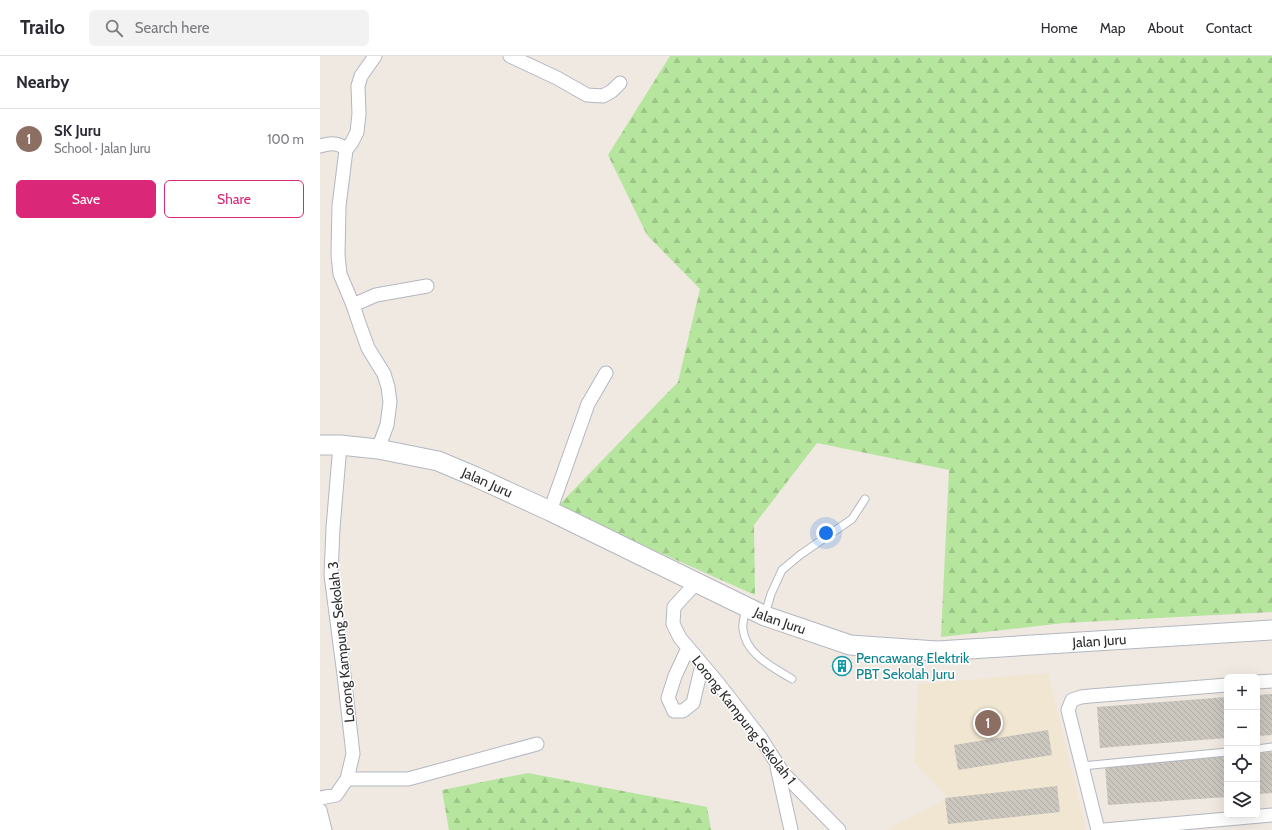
<!DOCTYPE html>
<meta charset="utf-8">
<style>
body{margin:0;font-family:Cabin,sans-serif;background:#f2f2f3;color:#2b2b33}
.controls{position:absolute;right:12px;bottom:12px;display:grid;overflow:hidden;border-radius:6px;box-shadow:0 4px 16px #0002}
.controls button{width:36px;height:36px;display:grid;place-items:center;padding:0;border:0;border-bottom:1px solid #e1e1e2;background:#fff;color:#2b2b33;font:20px sans-serif}
.you{position:absolute;left:506px;top:477px;width:14px;height:14px;margin:-10px;border:3px solid #fff;border-radius:50%;background:#1a73e8;box-shadow:0 0 0 6px #1a73e833}
.badge{display:grid;place-items:center;width:26px;height:26px;border-radius:50%;background:#db2777;color:#fff;font-size:13px;font-weight:700}
.pin{position:absolute;translate:-50% -50%;border:2px solid #fff;box-shadow:0 1px 4px #0006}
.list{margin:0;padding:0;list-style:none}
h2{display:flex;justify-content:space-between;align-items:center;height:52px;margin:0;padding:0 16px;font-size:17px}
h2 small{font-size:13px;font-weight:400;color:#7c7c81}
.list li{display:grid;grid-template-columns:26px 1fr auto;gap:12px;align-items:center;box-sizing:border-box;height:60px;padding:0 16px;border-top:1px solid #e1e1e2}
.list b{display:block;font-size:15px;white-space:nowrap}
.list p{margin:0;font-size:13px;white-space:nowrap;color:#7c7c81}
.list em{font-size:13px;font-style:normal;color:#7c7c81}
.actions{display:flex;gap:8px;padding:12px 16px}
.actions a{flex:1;padding:9px 0;border:1px solid #db2777;border-radius:6px;text-align:center;font-size:14px;color:#db2777}
.actions .main{background:#db2777;color:#fff}
.icon{flex:none;width:22px;height:22px;fill:none;stroke:currentColor;stroke-width:2;stroke-linecap:round;stroke-linejoin:round}
.map{position:relative;flex:none;width:952px;height:774px;overflow:hidden}
header{display:flex;align-items:center;gap:24px;box-sizing:border-box;height:56px;padding:0 20px;background:#fff;border-bottom:1px solid #e1e1e2}
header strong{font-size:19px}
nav{display:flex;gap:22px;margin-inline-start:auto;font-size:14px}
.search{width:280px;height:36px;background:#f2f2f3;display:flex;align-items:center;gap:10px;box-sizing:border-box;padding:0 14px;border-radius:6px;color:#7c7c81;font-size:15px}
main{display:flex}
aside{flex:1;background:#fff}
.map>svg:first-child{display:block}
.education{fill:#f0e6d1}
.forest{fill:url(#forest-firs)}
.building{fill:url(#building-back-hatch)}
.lines{fill:none;stroke-linecap:round;stroke-linejoin:round}
.lane-casing{stroke:#b4b7c1;stroke-width:9}
.street-casing{stroke:#b4b7c1;stroke-width:15}
.secondary-casing{stroke:#b4b7c1;stroke-width:21}
.lane{stroke:#fff;stroke-width:7}
.street{stroke:#fff;stroke-width:13}
.secondary{stroke:#fff;stroke-width:19}
.labels{text-anchor:middle;dominant-baseline:central;stroke-width:3;stroke-linejoin:round;paint-order:stroke}
.street-label{font-size:14px;fill:#2e2e2e;stroke:#fff}
.culture-label{font-size:14px;fill:#0d838f;stroke:#fff;text-anchor:start}
</style>
<header>
<strong>Trailo</strong>
<div class="search"><svg class="icon" aria-label="search" viewBox="0 0 24 24"><circle cx="10" cy="10" r="6"/><path d="M15 15l6 6"/></svg>Search here</div>
<nav><a>Home</a><a>Map</a><a>About</a><a>Contact</a></nav>
</header>
<main>
<aside>
<h2>Nearby<small></small></h2>
<ul class="list">
<li><span class="badge" style="background:#8d6e63">1</span><div><b>SK Juru</b><p>School · Jalan Juru</p></div><em>100 m</em></li>
</ul>
<div class="actions"><a class="main">Save</a><a>Share</a></div>
</aside>
<div class="map">
<svg width="952" height="774" viewBox="0 0 952 774">
<defs>
<pattern id="forest-firs" width="22" height="20" patternUnits="userSpaceOnUse"><rect width="22" height="20" fill="#b6e59e"/><path d="M5 1l3.5 6h-7zM16 11l3.5 6h-7z" fill="#9dc588"/></pattern>
<pattern id="building-back-hatch" width="6" height="6" patternUnits="userSpaceOnUse"><rect width="6" height="6" fill="#cbc7bf"/><path d="M-1 5l2 2M0 0l6 6M5-1l2 2" fill="none" stroke="#afaba4"/></pattern>
</defs>
<rect width="100%" height="100%" fill="#efe9e1"/>
<!-- education -->
<path class="education" d="M728,617L766,774H566L628,742L594,706L598,628Z"/>
<!-- forest -->
<path class="forest" d="M350,0H952V556L744,567L621,581L629,414L497,387L434,469L435,539L237,451L358,326L380,233L327,179L288,99Z
M208,717L387,751L391,774H129L122,734Z"/>
<!-- building -->
<path class="building" d="M516,604L530,606L528,617L514,613Z
M952,638V679L937,680V639Z
M907,641V682L780,692L777,651Z
M728,674L732,699L638,714L634,689Z
M952,696V737L937,738V697Z
M907,700V741L788,749L785,709Z
M737,730L740,756L628,768L625,742Z"/>
<g class="lines">
<defs>
<path id="lane" d="M426,552C425,558 422,567 423,573C425,598 454,612 472,623
M445,558L451,538L462,514L480,499L532,463L545,443
M937,693L952,691
M762,710L907,696"/>
<path id="street" d="M55,0L41,20L38,30L39,58L37,76L32,86L26,94L19,150L18,199L20,218L33,249L40,270L48,292L64,318L68,331L70,346L67,369L58,393
M190,0L237,22L267,39L283,40L292,35L300,27
M0,90C10,87 19,86 26,94
M33,249L56,239L107,230
M230,455L268,348L286,317
M376,527L354,551L353,568L360,582L398,627L440,681L463,717L519,774
M368,592L355,620L348,642L354,655H363L373,647L382,609
M937,626L952,625
M457,711L471,774
M27,723H88L217,688
M0,742L16,739L27,723L33,698L24,619L11,519L13,472L20,389
M0,754L5,774
M778,774L748,654L752,644L761,641L770,640L907,629
M784,774L952,759"/>
<g id="secondary">
<path id="s1" d="M0,389H20L58,393L118,405L156,421L230,455L445,560L530,589L617,595L952,574"/>
</g>
</defs>
<!-- lane casing -->
<use href="#lane" class="lane-casing"/>
<!-- street casing -->
<use href="#street" class="street-casing"/>
<!-- secondary casing -->
<use href="#secondary" class="secondary-casing"/>
<!-- lane -->
<use href="#lane" class="lane"/>
<!-- street -->
<use href="#street" class="street"/>
<!-- secondary -->
<use href="#secondary" class="secondary"/>
</g>
<!-- icons -->
<defs>
<symbol id="building-ring" viewBox="-11 -11 22 22"><circle r="9.5" fill="#fff" stroke="#0f9aa8" stroke-width="1.5"/><path d="M-4-6H4V6H1V3H-1V6H-4ZM-2.5-4.3h1.7v1.8h-1.7ZM.8-4.3h1.7v1.8H.8ZM-2.5-1h1.7V.8h-1.7ZM.8-1h1.7V.8H.8Z" fill="#0f9aa8"/></symbol>
</defs>
<g fill-rule="evenodd">
<use href="#building-ring" x="511" y="599" width="22" height="22"/>
</g>
<g class="labels">
<!-- street labels -->
<g class="street-label">
<text stroke="none"><textPath href="#s1" startOffset="173">Jalan Juru</textPath></text>
<text stroke="none"><textPath href="#s1" startOffset="497">Jalan Juru</textPath></text>
<text stroke="none"><textPath href="#s1" startOffset="821">Jalan Juru</textPath></text>
<text transform="translate(21 586) rotate(-96)">Lorong Kampung Sekolah 3</text>
<text transform="translate(424 664) rotate(52)">Lorong Kampung Sekolah 1</text>
</g>
<!-- culture labels -->
<g class="culture-label">
<text x="536" y="602">Pencawang Elektrik<tspan x="536" dy="16">PBT Sekolah Juru</tspan></text>
</g>
</g>
</svg>
<div class="controls">
<button>+</button>
<button>−</button>
<button><svg class="icon" aria-label="locate" viewBox="0 0 24 24"><circle cx="12" cy="12" r="6"/><path d="M12 2v4M12 18v4M2 12h4M18 12h4"/></svg></button>
<button><svg class="icon" aria-label="layers" viewBox="0 0 24 24"><path d="M12 4l9 5-9 5-9-5zM3 14l9 5 9-5"/></svg></button>
</div>
<div class="you"></div>
<div class="pin badge" style="left:668px;top:667px;background:#8d6e63">1</div>
</div>
</main>
